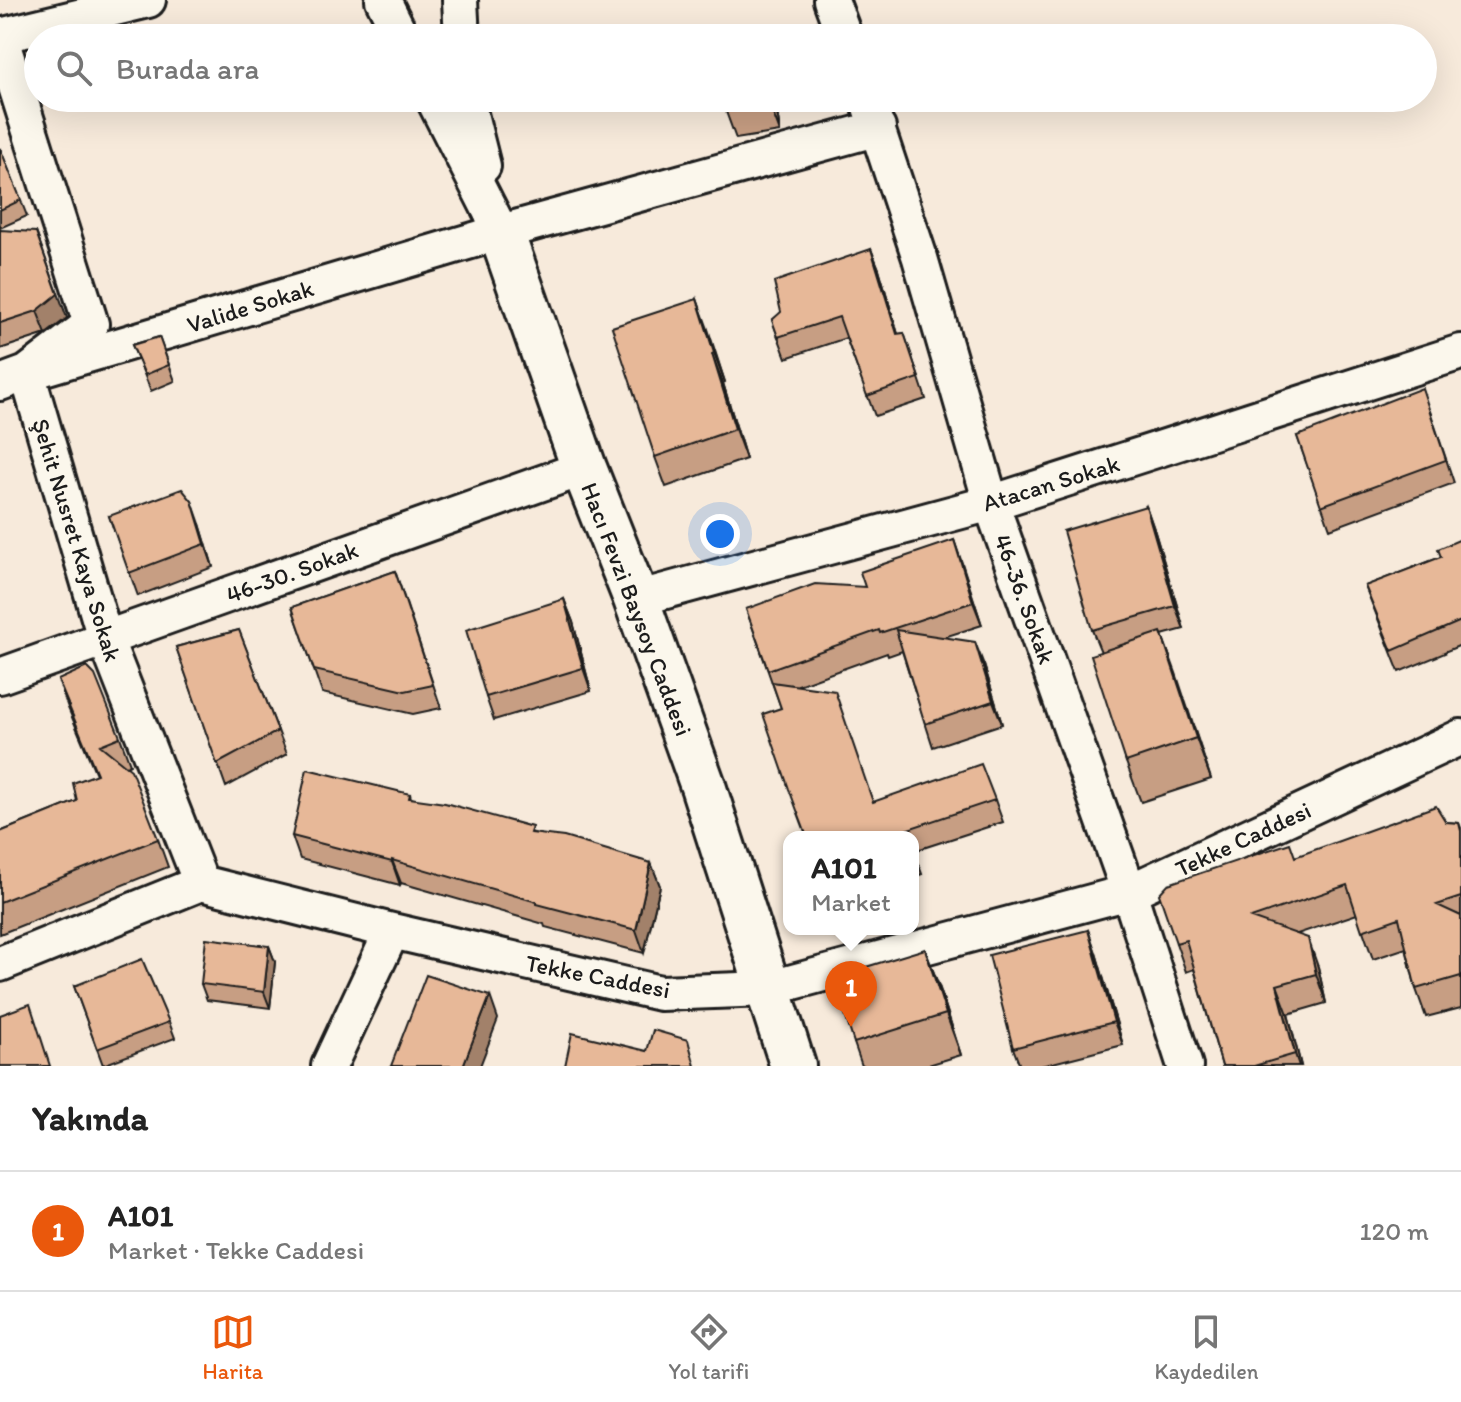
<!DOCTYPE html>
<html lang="tr">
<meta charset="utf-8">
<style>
body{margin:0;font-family:Itim,sans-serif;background:#f2f2f2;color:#222}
.you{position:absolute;left:720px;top:534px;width:28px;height:28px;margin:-20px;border:6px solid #fff;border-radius:50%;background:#1a73e8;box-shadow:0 0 0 12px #1a73e833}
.badge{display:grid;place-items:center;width:52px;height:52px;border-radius:50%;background:#ea580c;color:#fff;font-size:26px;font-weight:700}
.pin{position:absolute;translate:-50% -66px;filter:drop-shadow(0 2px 4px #0008)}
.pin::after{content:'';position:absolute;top:42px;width:28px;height:24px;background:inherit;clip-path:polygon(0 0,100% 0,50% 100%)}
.popup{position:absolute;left:783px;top:831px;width:136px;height:104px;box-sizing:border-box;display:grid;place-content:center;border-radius:16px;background:#fff;filter:drop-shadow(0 2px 6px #0005);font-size:26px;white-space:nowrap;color:#767676}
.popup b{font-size:30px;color:#222}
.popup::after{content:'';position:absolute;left:50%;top:100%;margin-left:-16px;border:16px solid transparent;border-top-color:#fff}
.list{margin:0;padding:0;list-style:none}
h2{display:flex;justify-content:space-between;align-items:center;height:104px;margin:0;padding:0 32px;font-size:34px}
h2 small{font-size:26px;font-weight:400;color:#767676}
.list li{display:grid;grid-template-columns:52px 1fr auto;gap:24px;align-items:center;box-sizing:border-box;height:120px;padding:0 32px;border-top:2px solid #e0e0e0}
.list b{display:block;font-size:30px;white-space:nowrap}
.list p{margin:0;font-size:26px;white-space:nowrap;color:#767676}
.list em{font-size:26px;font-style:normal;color:#767676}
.icon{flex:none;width:44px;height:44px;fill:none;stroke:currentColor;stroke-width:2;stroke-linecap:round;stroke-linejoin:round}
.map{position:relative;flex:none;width:1461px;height:1066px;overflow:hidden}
.search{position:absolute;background:#fff;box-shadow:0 8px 32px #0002;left:24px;right:24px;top:24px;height:88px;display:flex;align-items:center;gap:20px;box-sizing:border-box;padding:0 28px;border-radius:44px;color:#767676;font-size:30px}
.sheet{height:224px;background:#fff}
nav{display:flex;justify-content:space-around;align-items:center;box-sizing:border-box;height:112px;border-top:2px solid #e0e0e0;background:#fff;font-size:22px;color:#767676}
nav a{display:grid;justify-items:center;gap:4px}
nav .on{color:#ea580c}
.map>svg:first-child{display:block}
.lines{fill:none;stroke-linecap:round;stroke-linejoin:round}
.street-casing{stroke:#1c1c1c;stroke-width:40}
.secondary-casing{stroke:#1c1c1c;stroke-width:50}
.street{stroke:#fbf7ec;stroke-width:34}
.secondary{stroke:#fbf7ec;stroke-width:44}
.wall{fill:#c79e83;stroke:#1c1c1c;stroke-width:2}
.shaded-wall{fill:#a2816a;stroke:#1c1c1c;stroke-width:2}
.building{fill:#e7b898;stroke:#1c1c1c;stroke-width:2}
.labels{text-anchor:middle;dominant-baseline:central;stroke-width:6;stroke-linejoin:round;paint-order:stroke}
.street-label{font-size:24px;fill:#1c1c1c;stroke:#fbf7ec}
</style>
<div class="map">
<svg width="1461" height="1066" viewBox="0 0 1461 1066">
<rect width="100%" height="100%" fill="#f7eadb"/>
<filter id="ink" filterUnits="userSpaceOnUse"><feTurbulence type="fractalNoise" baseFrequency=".0125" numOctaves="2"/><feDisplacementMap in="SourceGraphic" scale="16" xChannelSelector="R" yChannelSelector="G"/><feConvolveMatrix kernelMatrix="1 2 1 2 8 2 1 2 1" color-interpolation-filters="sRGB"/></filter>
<g filter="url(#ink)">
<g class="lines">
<defs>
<path id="street" d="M383,0L402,38
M460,0L462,38
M831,0L845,38
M0,36L91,324L27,373L105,638L201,883
M0,36L148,0
M433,98L501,232
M466,98L483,166
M867,98L920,258L991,503L1129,892L1185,1066
M0,383L27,373L501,232L878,128
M636,599L991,503L1461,352
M0,676L584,468
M0,964L201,883L392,931L660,993L767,989L1129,892L1461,737
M329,1066L392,931"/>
<path id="secondary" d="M501,232L584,468L636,599L703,786L793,1066"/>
</defs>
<!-- street casing -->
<use href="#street" class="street-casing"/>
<!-- secondary casing -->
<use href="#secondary" class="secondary-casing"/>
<!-- street -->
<use href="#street" class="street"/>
<!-- secondary -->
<use href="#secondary" class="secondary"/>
</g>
<!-- wall -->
<path class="wall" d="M723,98H775L780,132L736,139L725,109Z
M0,148L27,216L0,228Z
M0,230L67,318L46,334L0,349Z
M871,249L879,269L898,334L904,333L926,399L875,416L846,338L786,358L772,320Z
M697,299L725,382L723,383L746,459L666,487L655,457Z
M159,337L175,381L151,391L132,345Z
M1430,411L1454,483L1330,529L1297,436Z
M1146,506L1154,529L1184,629L1162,635L1211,779L1141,802L1126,762L1101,652L1092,630Z
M109,516L200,524L213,567L138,596Z
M1461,539V645L1444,652L1445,653L1399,672L1365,586L1441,557Z
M954,540L982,625L944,637L984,665L1002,724L933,747L902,651L888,656L887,653L798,685L873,802L995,800L1003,822L914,851L922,874L913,877V837H807L781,708L746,609L865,587Z
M395,571L403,594L441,708L413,714L322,693L292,607Z
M564,599L573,622L591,691L494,720L486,697Z
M239,630L287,754L226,787L176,647Z
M58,680L120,737L130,764L126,766L158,839L168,867L0,934V832L77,801L96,774L68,708Z
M410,794L411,798L534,833L651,863L660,886L644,953L545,927L544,924L401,883L400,885L300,859L292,836Z
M1446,822L1459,823L1461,828V1008L1426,1017L1416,989L1406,948L1373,959L1357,914L1297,934L1318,967L1326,1003L1288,1014L1301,1066H1222L1194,969L1186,972L1176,943L1295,857Z
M1088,930L1096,953L1123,1045L1041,1066H1020L1013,1048Z
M269,946L275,962L270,1008L207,1000L201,984Z
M925,949L940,989L961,1055L925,1066H862L854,1043Z
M74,986L169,1022L175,1038L103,1065Z"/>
<!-- shaded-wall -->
<path class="shaded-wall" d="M769,98H775L780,132L769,103Z
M36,232L67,318L46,334L37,311Z
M871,249L879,269L904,355L897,334Z
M697,299L708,329L725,382L714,353Z
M712,354L723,383L746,459L735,429Z
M192,501L200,524L213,567L205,544Z
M1146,506L1154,529L1184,629L1175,606Z
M954,540L962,563L982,625L973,602Z
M564,599L573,622L591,691L583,668Z
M1161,632L1176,673L1211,779L1196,738Z
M975,642L984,665L1002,724L993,701Z
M392,860L401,883L400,885L392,862Z
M651,863L660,886L644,953L636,930Z
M1088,930L1096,953L1123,1045L1114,1022Z
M1308,938L1318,967L1326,1003L1316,974Z
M269,946L275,962L270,1008L264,992Z
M925,949L940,989L961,1055L946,1014Z
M1277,985L1288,1014L1301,1066H1299L1295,1054Z
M490,996L498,1019L480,1066H463Z"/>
<!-- building -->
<path class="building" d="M758,29L759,38H714L713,36Z
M723,98H769V103L725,109Z
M0,148L21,200L0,210Z
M0,230L36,232L58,294L37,311L0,323Z
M871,249L897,334L904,333L919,378L867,396L839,317L778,337L772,320L781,312L774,282Z
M697,299L714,353L712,354L735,429L655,457L612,327Z
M159,337L169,365L145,375L132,345Z
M1422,388L1446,460L1321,506L1297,436Z
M182,489L192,501L205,544L129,573L109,516Z
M1146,506L1175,606L1092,630L1063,531Z
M1461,539V621L1392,651L1365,586L1441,557L1438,549Z
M954,540L973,602L880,633L879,630L768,670L746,609L815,584L865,587L860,572Z
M395,571L433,685L405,691L314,670L292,607Z
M564,599L583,668L486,697L466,630Z
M239,630L278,731L217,764L176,647Z
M896,630L975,642L993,701L925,724Z
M1161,632L1196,738L1126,762L1091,655Z
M87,667L95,675L120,737L100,745L131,770L158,839L0,902V832L77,801L73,783L97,774L58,680Z
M772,682L835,691L873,802L981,764L995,800L905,830L908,837H807L789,789L763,714L781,708Z
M307,769L410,794L409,798L445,803L532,827L530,833L564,837L651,863L636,930L537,904V902L392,860V862L292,836Z
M1436,806L1446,822L1459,823L1461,831V897L1437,905L1461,916V976L1416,989L1399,918L1362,931L1347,885L1251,918L1308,938L1316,974L1277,985L1295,1054L1254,1066H1222L1186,940L1176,943L1159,894L1168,884L1290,843L1295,857Z
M1088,930L1114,1022L1013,1048L989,955Z
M206,938L269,946L264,992L201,984Z
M925,949L946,1014L854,1043L833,977Z
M142,959L169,1022L97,1049L74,986Z
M426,975L490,996L463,1066H391Z
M30,1004L50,1066H0V1015Z
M653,1030L688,1040L695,1066H565L572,1033L647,1051Z"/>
</g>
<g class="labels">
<!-- street labels -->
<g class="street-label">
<text transform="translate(250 306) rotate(-17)">Valide Sokak</text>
<text transform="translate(1051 483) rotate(-17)">Atacan Sokak</text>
<text transform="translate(77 540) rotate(73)">Şehit Nusret Kaya Sokak</text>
<text transform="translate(292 572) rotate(-20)">46-30. Sokak</text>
<text transform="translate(1025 599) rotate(70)">46-36. Sokak</text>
<text transform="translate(637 609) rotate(69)">Hacı Fevzi Baysoy Caddesi</text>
<text transform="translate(1243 839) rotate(-25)">Tekke Caddesi</text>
<text transform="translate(598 976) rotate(11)">Tekke Caddesi</text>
</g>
</g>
</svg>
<div class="you"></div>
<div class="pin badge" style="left:851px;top:1027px">1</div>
<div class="popup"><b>A101</b>Market</div>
<div class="search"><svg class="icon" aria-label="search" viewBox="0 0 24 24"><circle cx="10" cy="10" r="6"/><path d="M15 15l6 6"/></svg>Burada ara</div>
</div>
<section class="sheet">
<h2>Yakında<small></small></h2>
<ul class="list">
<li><span class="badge">1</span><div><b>A101</b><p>Market · Tekke Caddesi</p></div><em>120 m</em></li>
</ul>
</section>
<nav>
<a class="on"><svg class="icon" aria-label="map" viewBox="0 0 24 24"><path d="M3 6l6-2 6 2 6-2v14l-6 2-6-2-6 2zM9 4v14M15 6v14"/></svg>Harita</a>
<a><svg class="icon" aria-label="directions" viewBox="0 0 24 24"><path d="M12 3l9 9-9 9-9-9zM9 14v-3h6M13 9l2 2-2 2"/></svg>Yol tarifi</a>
<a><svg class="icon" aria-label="saved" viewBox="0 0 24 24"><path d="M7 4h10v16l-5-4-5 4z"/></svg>Kaydedilen</a>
</nav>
